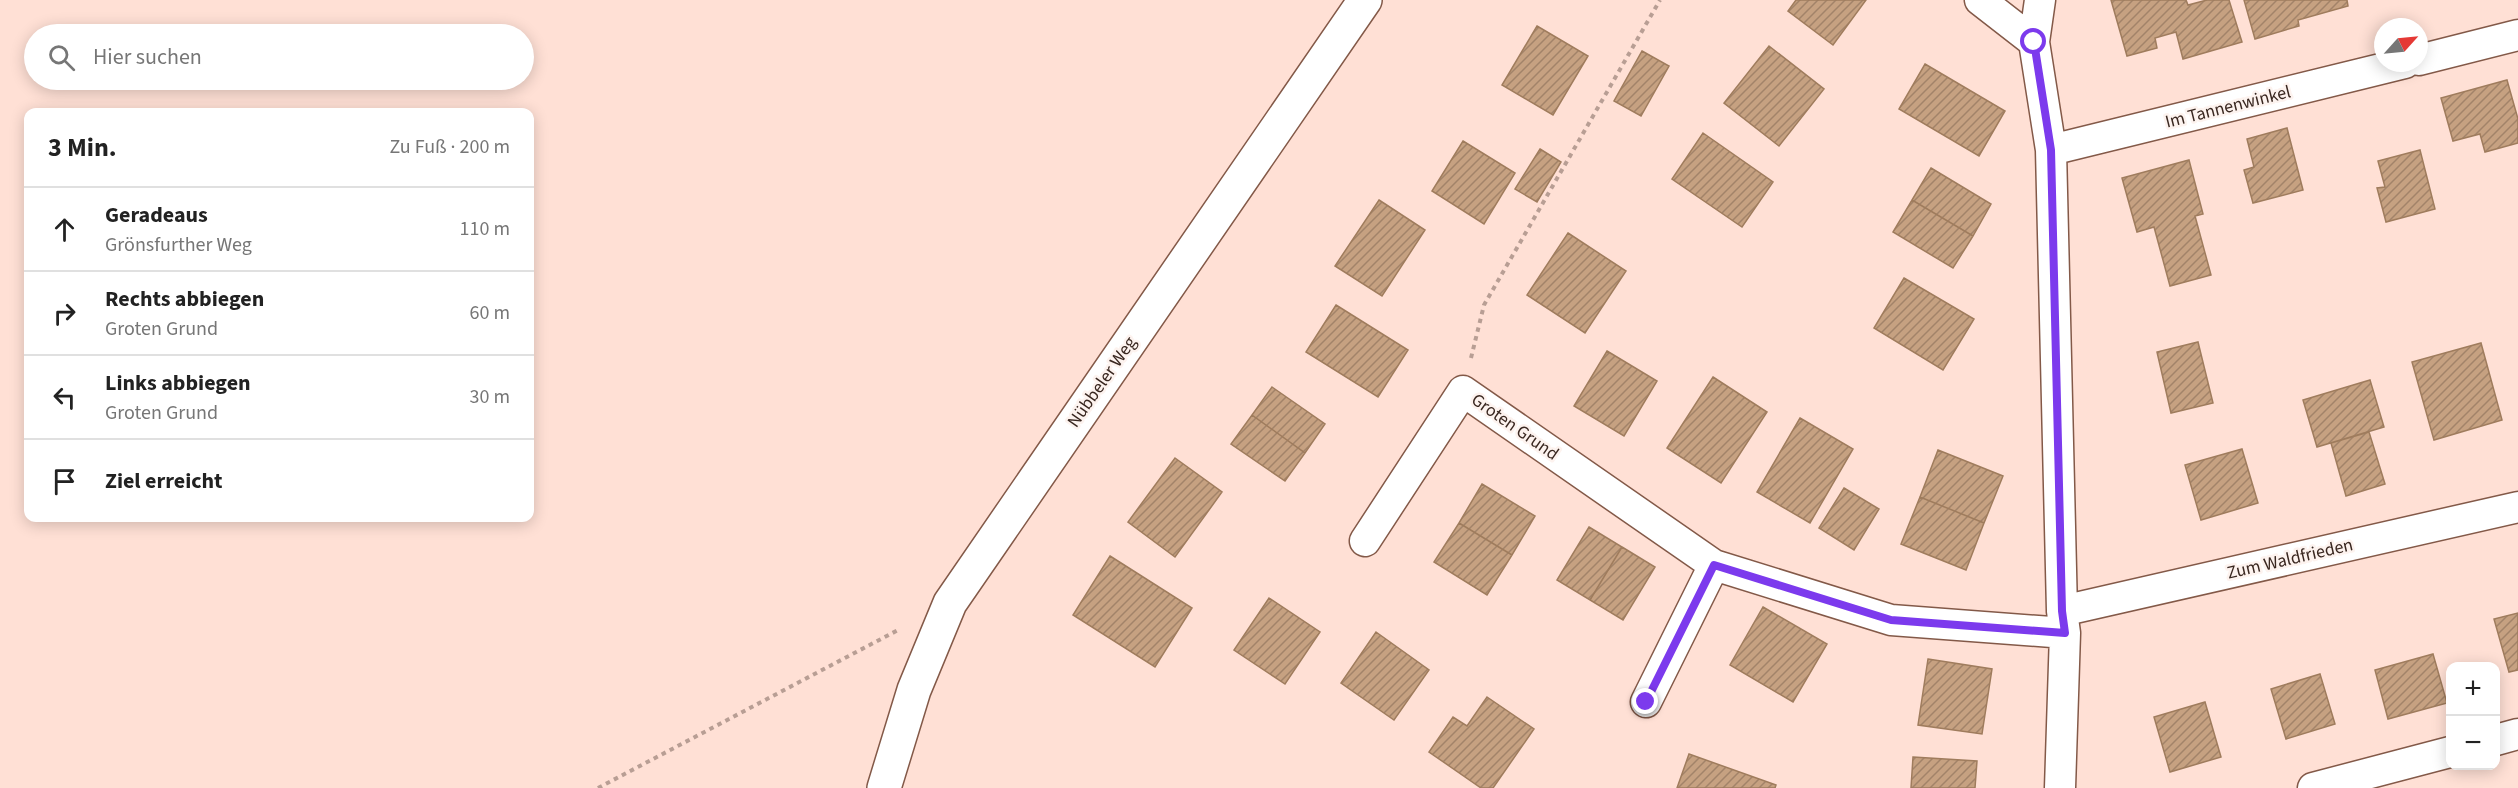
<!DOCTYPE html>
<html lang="de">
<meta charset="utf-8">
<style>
body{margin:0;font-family:"Source Sans 3",sans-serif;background:#f2f2f2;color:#222}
.controls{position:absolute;right:18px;bottom:18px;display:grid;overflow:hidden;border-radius:12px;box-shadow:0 3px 15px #0003}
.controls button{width:54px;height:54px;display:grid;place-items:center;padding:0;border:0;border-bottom:2px solid #e0e0e0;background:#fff;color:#222;font:30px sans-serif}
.compass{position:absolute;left:2374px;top:18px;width:54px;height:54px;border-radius:50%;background:#fff;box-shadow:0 3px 15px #0003;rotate:63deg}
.stop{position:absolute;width:18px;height:18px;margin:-14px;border:4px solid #7c3aed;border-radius:50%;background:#fff}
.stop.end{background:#7c3aed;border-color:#fff;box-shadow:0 2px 6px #0008}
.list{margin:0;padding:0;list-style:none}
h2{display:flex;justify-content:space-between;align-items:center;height:78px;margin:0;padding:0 24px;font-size:26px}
h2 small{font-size:20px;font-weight:400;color:#767676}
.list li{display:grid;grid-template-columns:39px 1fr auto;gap:18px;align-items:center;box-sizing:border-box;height:84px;padding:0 24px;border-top:2px solid #e0e0e0}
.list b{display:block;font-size:22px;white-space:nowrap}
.list p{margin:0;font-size:20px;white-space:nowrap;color:#767676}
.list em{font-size:20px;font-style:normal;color:#767676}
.icon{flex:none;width:33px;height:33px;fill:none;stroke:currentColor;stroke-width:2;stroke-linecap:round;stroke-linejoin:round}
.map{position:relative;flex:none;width:2518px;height:788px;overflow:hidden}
.search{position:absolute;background:#fff;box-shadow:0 3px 15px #0003;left:24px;top:24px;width:510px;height:66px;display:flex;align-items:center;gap:15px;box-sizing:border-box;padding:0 21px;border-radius:33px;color:#767676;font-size:22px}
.panel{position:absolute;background:#fff;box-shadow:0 3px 15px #0003;left:24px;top:108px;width:510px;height:414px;border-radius:12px}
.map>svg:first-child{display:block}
.building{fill:url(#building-hatch);stroke:#9f7c5d;stroke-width:1.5}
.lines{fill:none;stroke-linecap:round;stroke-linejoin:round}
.minor-casing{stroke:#835948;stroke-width:33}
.tertiary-casing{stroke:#835948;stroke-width:36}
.path{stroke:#b89e94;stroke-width:4;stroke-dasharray:4.5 4.5;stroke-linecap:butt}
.minor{stroke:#fff;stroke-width:30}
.tertiary{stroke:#fff;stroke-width:33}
.route{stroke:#7c3aed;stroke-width:8}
.labels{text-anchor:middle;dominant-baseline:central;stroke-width:5;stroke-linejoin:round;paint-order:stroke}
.street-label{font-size:18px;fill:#392720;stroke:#fdf3ef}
</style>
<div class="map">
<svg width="2518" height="788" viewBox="0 0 2518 788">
<defs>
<pattern id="building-hatch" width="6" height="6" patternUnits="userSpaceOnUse" patternTransform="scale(1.5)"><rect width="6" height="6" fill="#c6a181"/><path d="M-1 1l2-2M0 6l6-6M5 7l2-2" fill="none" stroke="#a28369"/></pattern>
</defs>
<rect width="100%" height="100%" fill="#ffe0d5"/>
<!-- building -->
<path class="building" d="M1796,0H1866L1833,45L1788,11Z
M2111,0H2186L2188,5L2207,0H2229L2242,42L2183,59L2176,32L2155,38L2157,48L2127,56Z
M2244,0H2347L2348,6L2298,20L2299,26L2255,39Z
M1537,26L1588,56L1553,115L1502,85Z
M1769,46L1824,89L1779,146L1724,103Z
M1642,51L1669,66L1641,116L1614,101Z
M1925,64L2005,111L1979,156L1899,109Z
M2507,80L2518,119V143L2485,152L2480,134L2453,141L2441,98Z
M2287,128L2303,190L2253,203L2244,170L2254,167L2247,139Z
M1703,133L1773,182L1742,227L1672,179Z
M1463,141L1515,173L1484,224L1432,191Z
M1540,149L1561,162L1537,202L1515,189Z
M2420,150L2435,209L2386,222L2377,188L2385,187L2378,161Z
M2189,160L2203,214L2195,216L2211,275L2170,286L2154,227L2137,232L2122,178Z
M1931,168L1991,204L1973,236L1912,200Z
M1379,200L1425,230L1382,296L1335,266Z
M1912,200L1973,236L1953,268L1893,232Z
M1568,233L1626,271L1585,333L1527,295Z
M1904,278L1974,319L1943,370L1874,328Z
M1336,305L1408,350L1378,397L1306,352Z
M2198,342L2213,403L2171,413L2157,352Z
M2481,343L2502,420L2434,440L2412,362Z
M1607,351L1657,381L1624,436L1574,406Z
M1713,377L1767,412L1721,483L1667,448Z
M2370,380L2384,427L2317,447L2303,400Z
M1272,387L1325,424L1305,453L1252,415Z
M1252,415L1305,453L1285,481L1231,444Z
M1800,418L1853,449L1810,523L1757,492Z
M2369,432L2385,484L2346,496L2331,443Z
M2242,449L2258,503L2201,520L2185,465Z
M1938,450L2003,476L1984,523L1920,497Z
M1175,458L1222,492L1175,557L1128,522Z
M1482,484L1535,516L1512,555L1459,523Z
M1844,488L1879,509L1854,550L1819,528Z
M1920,497L1984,523L1966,570L1901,544Z
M1459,523L1512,555L1487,595L1434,562Z
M1589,527L1622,547L1590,600L1557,580Z
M1622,547L1655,567L1623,620L1590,600Z
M1110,556L1192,608L1155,667L1073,615Z
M1269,598L1320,632L1285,684L1234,650Z
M1763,607L1827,644L1793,702L1730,665Z
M2518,613V670L2509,672L2494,619Z
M1376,632L1429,670L1394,720L1341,683Z
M2433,654L2447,703L2388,719L2375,670Z
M1928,659L1992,669L1982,734L1918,725Z
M2320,674L2335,724L2286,739L2271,689Z
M1487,697L1534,729L1493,788H1481L1429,752L1453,717L1467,726Z
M2205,702L2221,757L2170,772L2154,717Z
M1689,754L1776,785L1775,788H1677Z
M1913,757L1977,761L1975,788H1911Z"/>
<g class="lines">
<defs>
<path id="minor" d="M1980,0L2034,42
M2040,0L2034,42L2051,150L2062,611L2065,633L2060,788
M2419,60L2518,35
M2051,150L2405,63
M1365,541L1463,391L1714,565L1891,620L2065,633
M2062,611L2518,507
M1646,702L1714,565
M2496,740L2518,734
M2313,788L2450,752"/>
<path id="tertiary" d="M884,788L914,690L950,603L1365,0"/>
</defs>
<!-- minor casing -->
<use href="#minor" class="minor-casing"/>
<!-- tertiary casing -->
<use href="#tertiary" class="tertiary-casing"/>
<!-- path -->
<path class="path" d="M1471,358L1484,305L1660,0
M598,788L900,629"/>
<!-- minor -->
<use href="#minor" class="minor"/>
<!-- tertiary -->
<use href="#tertiary" class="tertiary"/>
</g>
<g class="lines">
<!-- route -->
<path class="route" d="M1646,702L1714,565L1891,620L2065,633L2062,611L2051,150L2034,42"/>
</g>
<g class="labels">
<!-- street labels -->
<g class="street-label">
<text transform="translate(2228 107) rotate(-14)">Im Tannenwinkel</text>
<text transform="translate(1102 382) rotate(-55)">Nübbeler Weg</text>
<text transform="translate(1515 427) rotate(35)">Groten Grund</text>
<text transform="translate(2290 559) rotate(-13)">Zum Waldfrieden</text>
</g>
</g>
</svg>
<div class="controls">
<button>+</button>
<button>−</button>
</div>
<svg class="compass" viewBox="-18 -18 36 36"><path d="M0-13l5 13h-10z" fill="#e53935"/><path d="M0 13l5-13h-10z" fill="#767676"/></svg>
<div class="stop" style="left:2034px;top:42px"></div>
<div class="stop end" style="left:1646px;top:702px"></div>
<div class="search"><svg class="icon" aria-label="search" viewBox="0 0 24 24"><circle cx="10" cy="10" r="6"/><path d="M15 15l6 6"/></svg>Hier suchen</div>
<section class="panel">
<h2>3 Min.<small>Zu Fuß · 200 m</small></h2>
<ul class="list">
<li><svg class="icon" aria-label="ahead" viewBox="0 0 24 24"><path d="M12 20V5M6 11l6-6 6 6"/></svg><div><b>Geradeaus</b><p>Grönsfurther Weg</p></div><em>110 m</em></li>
<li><svg class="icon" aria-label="right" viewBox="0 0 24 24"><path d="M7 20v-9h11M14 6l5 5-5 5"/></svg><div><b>Rechts abbiegen</b><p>Groten Grund</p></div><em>60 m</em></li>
<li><svg class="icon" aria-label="left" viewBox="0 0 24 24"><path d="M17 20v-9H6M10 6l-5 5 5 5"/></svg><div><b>Links abbiegen</b><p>Groten Grund</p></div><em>30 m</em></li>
<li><svg class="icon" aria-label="arrive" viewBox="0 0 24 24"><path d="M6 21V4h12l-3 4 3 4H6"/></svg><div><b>Ziel erreicht</b></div></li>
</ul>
</section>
</div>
